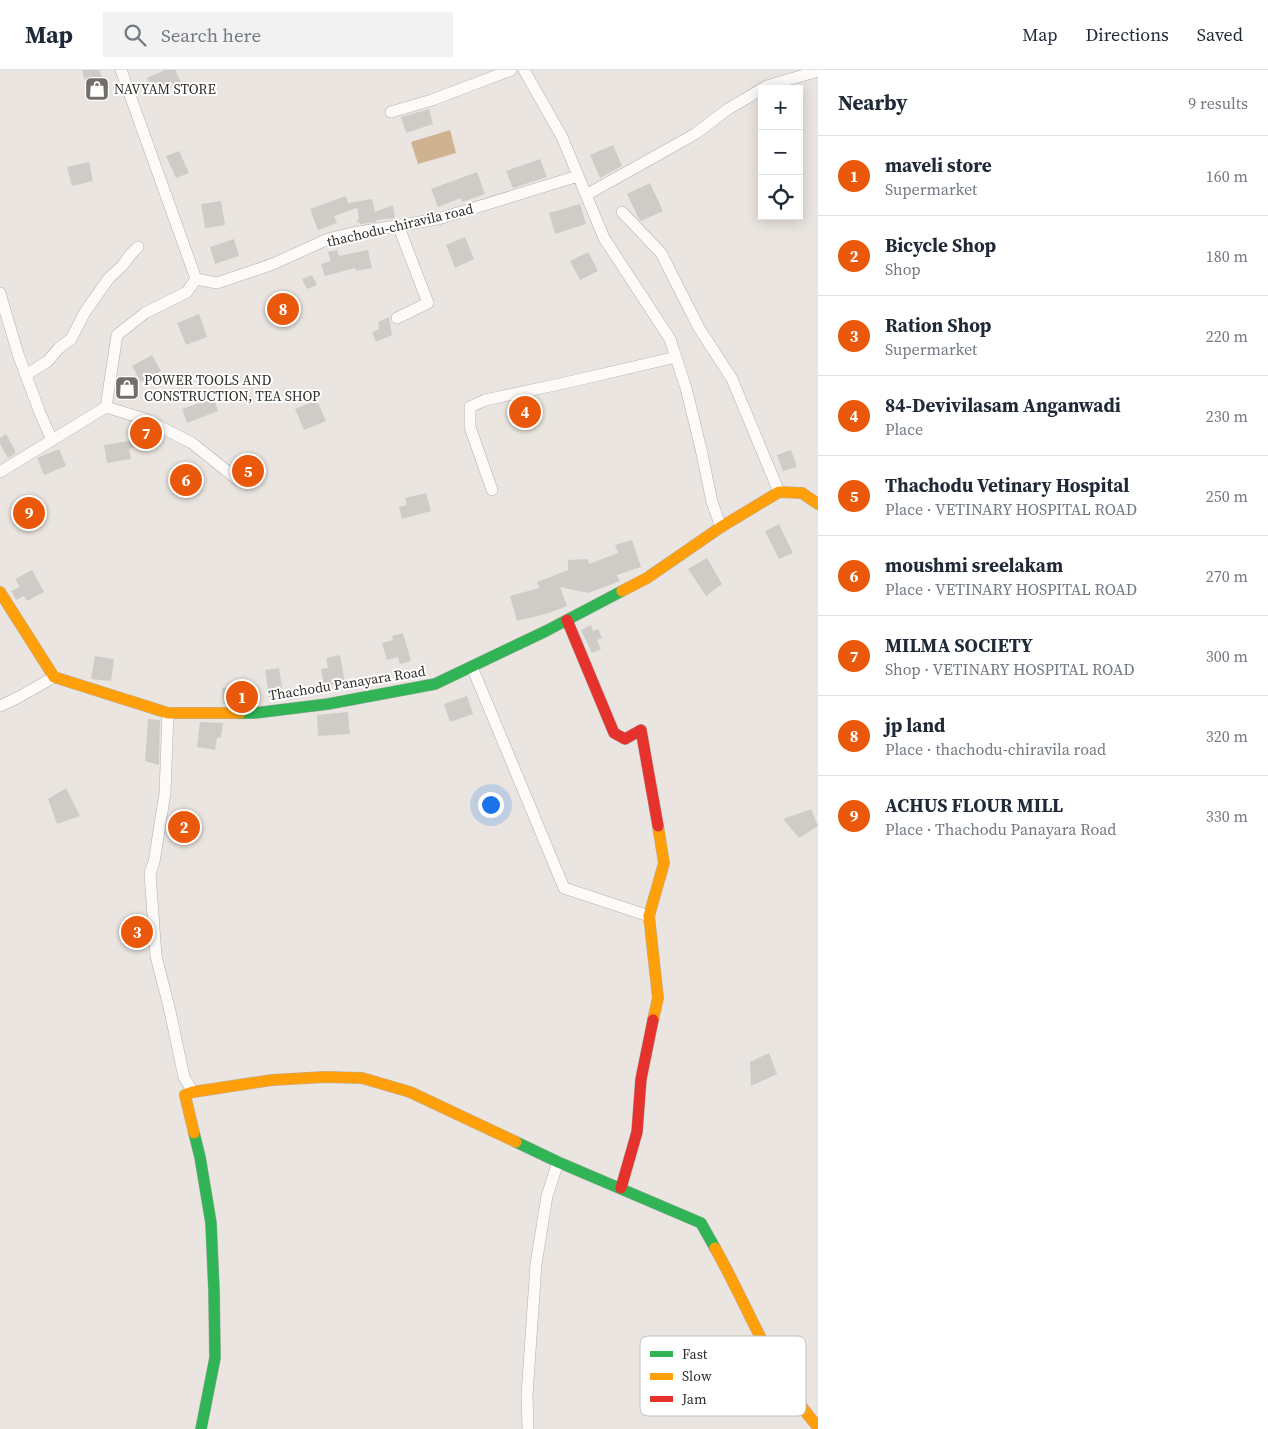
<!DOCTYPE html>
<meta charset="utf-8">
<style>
body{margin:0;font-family:"Source Serif 4",serif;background:#f2f2f3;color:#1f2937}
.controls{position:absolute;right:15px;top:15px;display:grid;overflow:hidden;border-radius:0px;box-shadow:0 2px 12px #0003}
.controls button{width:45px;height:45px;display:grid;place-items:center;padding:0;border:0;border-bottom:1px solid #e0e1e3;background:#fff;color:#1f2937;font:25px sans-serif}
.you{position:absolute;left:490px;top:734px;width:18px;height:18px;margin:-12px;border:4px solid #fff;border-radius:50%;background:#1a73e8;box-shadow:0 0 0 8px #1a73e833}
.badge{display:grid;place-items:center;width:32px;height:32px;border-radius:50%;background:#ea580c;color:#fff;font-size:16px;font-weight:700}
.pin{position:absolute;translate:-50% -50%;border:2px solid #fff;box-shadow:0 1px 5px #0006}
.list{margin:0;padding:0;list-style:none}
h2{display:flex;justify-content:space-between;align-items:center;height:65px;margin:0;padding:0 20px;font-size:21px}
h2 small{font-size:16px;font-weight:400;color:#747a83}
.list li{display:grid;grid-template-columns:32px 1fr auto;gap:15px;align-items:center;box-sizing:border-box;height:80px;padding:0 20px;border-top:1px solid #e0e1e3}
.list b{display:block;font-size:19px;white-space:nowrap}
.list p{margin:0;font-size:16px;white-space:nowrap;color:#747a83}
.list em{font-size:16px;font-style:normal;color:#747a83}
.icon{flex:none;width:28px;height:28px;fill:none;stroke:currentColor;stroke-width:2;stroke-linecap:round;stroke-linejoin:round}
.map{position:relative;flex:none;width:818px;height:1359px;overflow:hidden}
header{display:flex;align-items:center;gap:30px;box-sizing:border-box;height:70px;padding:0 25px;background:#fff;border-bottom:1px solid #e0e1e3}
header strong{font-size:24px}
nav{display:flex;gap:28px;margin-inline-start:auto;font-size:18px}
.search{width:350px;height:45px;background:#f2f2f3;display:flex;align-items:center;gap:12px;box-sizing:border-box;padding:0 18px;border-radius:0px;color:#747a83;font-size:19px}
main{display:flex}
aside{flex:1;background:#fff}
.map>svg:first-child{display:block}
.water{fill:#cfb290}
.building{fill:#cfccc8}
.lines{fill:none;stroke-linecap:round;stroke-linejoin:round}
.street-casing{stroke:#b4b0ac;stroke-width:12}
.fast-casing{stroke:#b4b0ac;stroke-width:12}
.slow-casing{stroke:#b4b0ac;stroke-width:12}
.jam-casing{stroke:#b4b0ac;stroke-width:12}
.street{stroke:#fcfbfa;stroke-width:11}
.fast{stroke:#30b455;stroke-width:11}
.slow{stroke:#ff9f0a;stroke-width:11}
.jam{stroke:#e5322d;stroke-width:11}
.labels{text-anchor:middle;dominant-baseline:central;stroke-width:4;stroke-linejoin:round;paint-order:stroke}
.poi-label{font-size:14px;fill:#312e2a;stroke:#fff;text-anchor:start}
.street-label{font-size:14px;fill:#312e2a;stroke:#fff}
.key{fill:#fff;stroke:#c1c0bf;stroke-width:1}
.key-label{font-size:14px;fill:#312e2a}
</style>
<header>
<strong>Map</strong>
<div class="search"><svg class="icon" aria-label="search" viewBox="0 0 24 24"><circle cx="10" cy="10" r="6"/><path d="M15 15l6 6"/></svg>Search here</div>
<nav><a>Map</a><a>Directions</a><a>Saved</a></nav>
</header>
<main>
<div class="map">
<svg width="818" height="1359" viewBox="0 0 818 1359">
<rect width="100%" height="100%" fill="#eae5e0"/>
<!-- water -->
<path class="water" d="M450,60L456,83L418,94L411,72Z"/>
<!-- building -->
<path class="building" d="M82,0H99L109,23L90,30Z
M165,0H175L181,12L155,25L147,8Z
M429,39L433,54L406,63L401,47Z
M613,75L622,96L600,108L590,85Z
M179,81L189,103L176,108L166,86Z
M540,89L547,107L513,118L506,101Z
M89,92L93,111L72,116L67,97Z
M477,102L485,124L462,132L461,128L438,137L431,119Z
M650,113L663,141L641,151L639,149L627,124Z
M346,126L348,133L372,129L375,142L393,135L395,148L376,150L377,152L360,154L359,152H357V150L359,149L357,138L334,146L337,153L318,160L310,139Z
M221,131L225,155L205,158L201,134Z
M580,134L586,154L555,164L549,143Z
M465,167L474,189L455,198L446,175Z
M234,169L239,186L215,194L210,177Z
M337,180L339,186L368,180L372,198L356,201L355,198L325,206L321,194L331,191L328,182Z
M588,182L598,201L580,210L570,191Z
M312,205L317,215L307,219L302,209Z
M285,224L295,250L284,258L272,229Z
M199,244L207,267L186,275L177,253Z
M389,247L392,265L376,272L372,262L379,259L378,252Z
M152,285L161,301L141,312L132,296Z
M139,308L136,328L115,327L120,309Z
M533,327L539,353L518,357L512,332Z
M214,328L218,341L187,353L182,339Z
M317,330L326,351L304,360L295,339Z
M143,357L154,362L156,370L129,379L131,389L107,393L104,375L140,369L137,359Z
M6,364L15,380V384L8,388L0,374V368Z
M59,379L66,396L44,405L37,388Z
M791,380L797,397L783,401L777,385Z
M246,391L258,400L250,411L238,401Z
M194,397L199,417L177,423L172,402Z
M426,423L431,441L402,449L399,437L407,435L405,428Z
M35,434L40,447L23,451L19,438Z
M779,454L793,483L779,489L765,461Z
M632,470L641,497L617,505L620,511L588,523L560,517L567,536L549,543L517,551L510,526L539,518L537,512L568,500V490L588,489L589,494L618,483L615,475Z
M707,488L722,514L706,526L688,499Z
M32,500L44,522L27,531L24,526L16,530L11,521L20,517L15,509Z
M591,555L593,561L598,559L602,568L597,570L601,579L592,583L581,560Z
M403,563L411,591L400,594L398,587L387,590L382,573L393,570L392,566Z
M340,585L345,613L324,616L321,599L328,598L326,588Z
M95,586L114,589L111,611L91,609Z
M279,598L283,625L269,627L265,600Z
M241,616L243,634H224L222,618Z
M467,626L473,644L450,652L444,634Z
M348,642L350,664L318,666L317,645Z
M148,649L160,650L159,695L145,691Z
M200,652L223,653L221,667L217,668L215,680L197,677Z
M66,718L80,746L57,754L48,729Z
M811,739L818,756L799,768L783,749Z
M175,745L194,746L193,769L174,768Z
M146,851L147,868L129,875L124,858Z
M769,983L777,1004L751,1016L750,992Z"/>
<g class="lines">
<defs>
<path id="street" d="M524,0L562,67L604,168L670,269L686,318L701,379L712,432L721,457
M762,19L767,16L818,1
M391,42L432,30L511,0
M586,125L695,64L728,39L762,19
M622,142L661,183L699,258L732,309L779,422
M196,209L217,213L273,194L328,169L353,163L438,149L578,106
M0,223L18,284L40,343L52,370
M397,248L428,233L398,155
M26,305L48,291L59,278L71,269L85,242L109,208L122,196L131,184L138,177
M106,337L145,349L192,373L238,410
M0,402L106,337L117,265L145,243L187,222L196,209L121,0
M492,420L470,357V337L485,330L569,312L676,287
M472,597L564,818L649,846
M0,636L19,627L54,607
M168,643L165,723L154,792L150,803L156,886L170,941L184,1007L193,1022
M528,1359L527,1325L536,1194L547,1126L558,1092"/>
<path id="fast" d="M240,643H255L328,634L435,614L546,561L622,521
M194,1063L200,1087L211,1153L214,1222L215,1288L201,1359
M516,1072L558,1092L701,1153L715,1178"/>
<path id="slow" d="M622,521L647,508L721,457L779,422L802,423L818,434
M0,522L54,607L168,643H240
M653,950L658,928L649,846L664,793L658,756
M194,1063L185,1025L193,1022L272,1010L325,1007L362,1008L410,1022L516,1072
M715,1178C749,1238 772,1305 818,1357"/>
<path id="jam" d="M567,550L614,663L625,669L641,660L658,756
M621,1118L637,1062L641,1009L653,950"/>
</defs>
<!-- street casing -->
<use href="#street" class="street-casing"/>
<!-- fast casing -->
<use href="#fast" class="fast-casing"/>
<!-- slow casing -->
<use href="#slow" class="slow-casing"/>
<!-- jam casing -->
<use href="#jam" class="jam-casing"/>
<!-- street -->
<use href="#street" class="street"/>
<!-- fast -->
<use href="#fast" class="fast"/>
<!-- slow -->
<use href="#slow" class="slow"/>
<!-- jam -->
<use href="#jam" class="jam"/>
</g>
<!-- icons -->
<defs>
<symbol id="shop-square" viewBox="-11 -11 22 22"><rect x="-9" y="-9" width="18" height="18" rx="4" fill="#726e6a" stroke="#fff"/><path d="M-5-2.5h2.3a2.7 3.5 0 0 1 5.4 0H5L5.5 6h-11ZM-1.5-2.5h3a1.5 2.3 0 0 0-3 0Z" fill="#fff"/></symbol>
</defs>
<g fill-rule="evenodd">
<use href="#shop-square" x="83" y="5" width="28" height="28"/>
<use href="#shop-square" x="113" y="304" width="28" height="28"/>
</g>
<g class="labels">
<!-- poi labels -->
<g class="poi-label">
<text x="114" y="19">NAVYAM STORE</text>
<text x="144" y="310">POWER TOOLS AND<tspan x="144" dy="16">CONSTRUCTION, TEA SHOP</tspan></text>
</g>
<!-- street labels -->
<g class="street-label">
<text transform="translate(400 155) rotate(-13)">thachodu-chiravila road</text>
<text transform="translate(347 613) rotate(-9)">Thachodu Panayara Road</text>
</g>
</g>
<!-- legend -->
<rect x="640" y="1266" width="166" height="80" rx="8" class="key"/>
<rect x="650" y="1281" width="23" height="6" fill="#30b455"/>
<rect x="650" y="1303" width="23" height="7" fill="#ff9f0a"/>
<rect x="650" y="1326" width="23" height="6" fill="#e5322d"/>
<g class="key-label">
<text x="682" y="1289">Fast</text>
<text x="682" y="1311">Slow</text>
<text x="682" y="1334">Jam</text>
</g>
</svg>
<div class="controls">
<button>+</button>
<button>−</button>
<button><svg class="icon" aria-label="locate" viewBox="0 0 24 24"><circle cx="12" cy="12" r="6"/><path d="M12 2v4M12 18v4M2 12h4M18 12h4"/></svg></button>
</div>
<div class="you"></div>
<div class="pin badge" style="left:242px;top:627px">1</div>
<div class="pin badge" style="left:184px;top:757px">2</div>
<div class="pin badge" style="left:137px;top:862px">3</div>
<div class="pin badge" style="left:525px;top:342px">4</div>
<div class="pin badge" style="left:248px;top:401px">5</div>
<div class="pin badge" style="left:186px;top:410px">6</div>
<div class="pin badge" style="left:146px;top:363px">7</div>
<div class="pin badge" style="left:283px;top:239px">8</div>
<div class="pin badge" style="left:29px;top:443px">9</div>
</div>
<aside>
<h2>Nearby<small>9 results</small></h2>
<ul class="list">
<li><span class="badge">1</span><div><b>maveli store</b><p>Supermarket</p></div><em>160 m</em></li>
<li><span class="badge">2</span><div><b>Bicycle Shop</b><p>Shop</p></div><em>180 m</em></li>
<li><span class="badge">3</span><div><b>Ration Shop</b><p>Supermarket</p></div><em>220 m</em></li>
<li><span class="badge">4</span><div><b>84-Devivilasam Anganwadi</b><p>Place</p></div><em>230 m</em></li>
<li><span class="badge">5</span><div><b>Thachodu Vetinary Hospital</b><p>Place · VETINARY HOSPITAL ROAD</p></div><em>250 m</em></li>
<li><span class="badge">6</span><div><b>moushmi sreelakam</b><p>Place · VETINARY HOSPITAL ROAD</p></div><em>270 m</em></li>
<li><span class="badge">7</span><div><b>MILMA SOCIETY</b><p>Shop · VETINARY HOSPITAL ROAD</p></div><em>300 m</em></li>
<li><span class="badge">8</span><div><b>jp land</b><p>Place · thachodu-chiravila road</p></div><em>320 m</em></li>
<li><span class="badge">9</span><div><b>ACHUS FLOUR MILL</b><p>Place · Thachodu Panayara Road</p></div><em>330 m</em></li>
</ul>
</aside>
</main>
